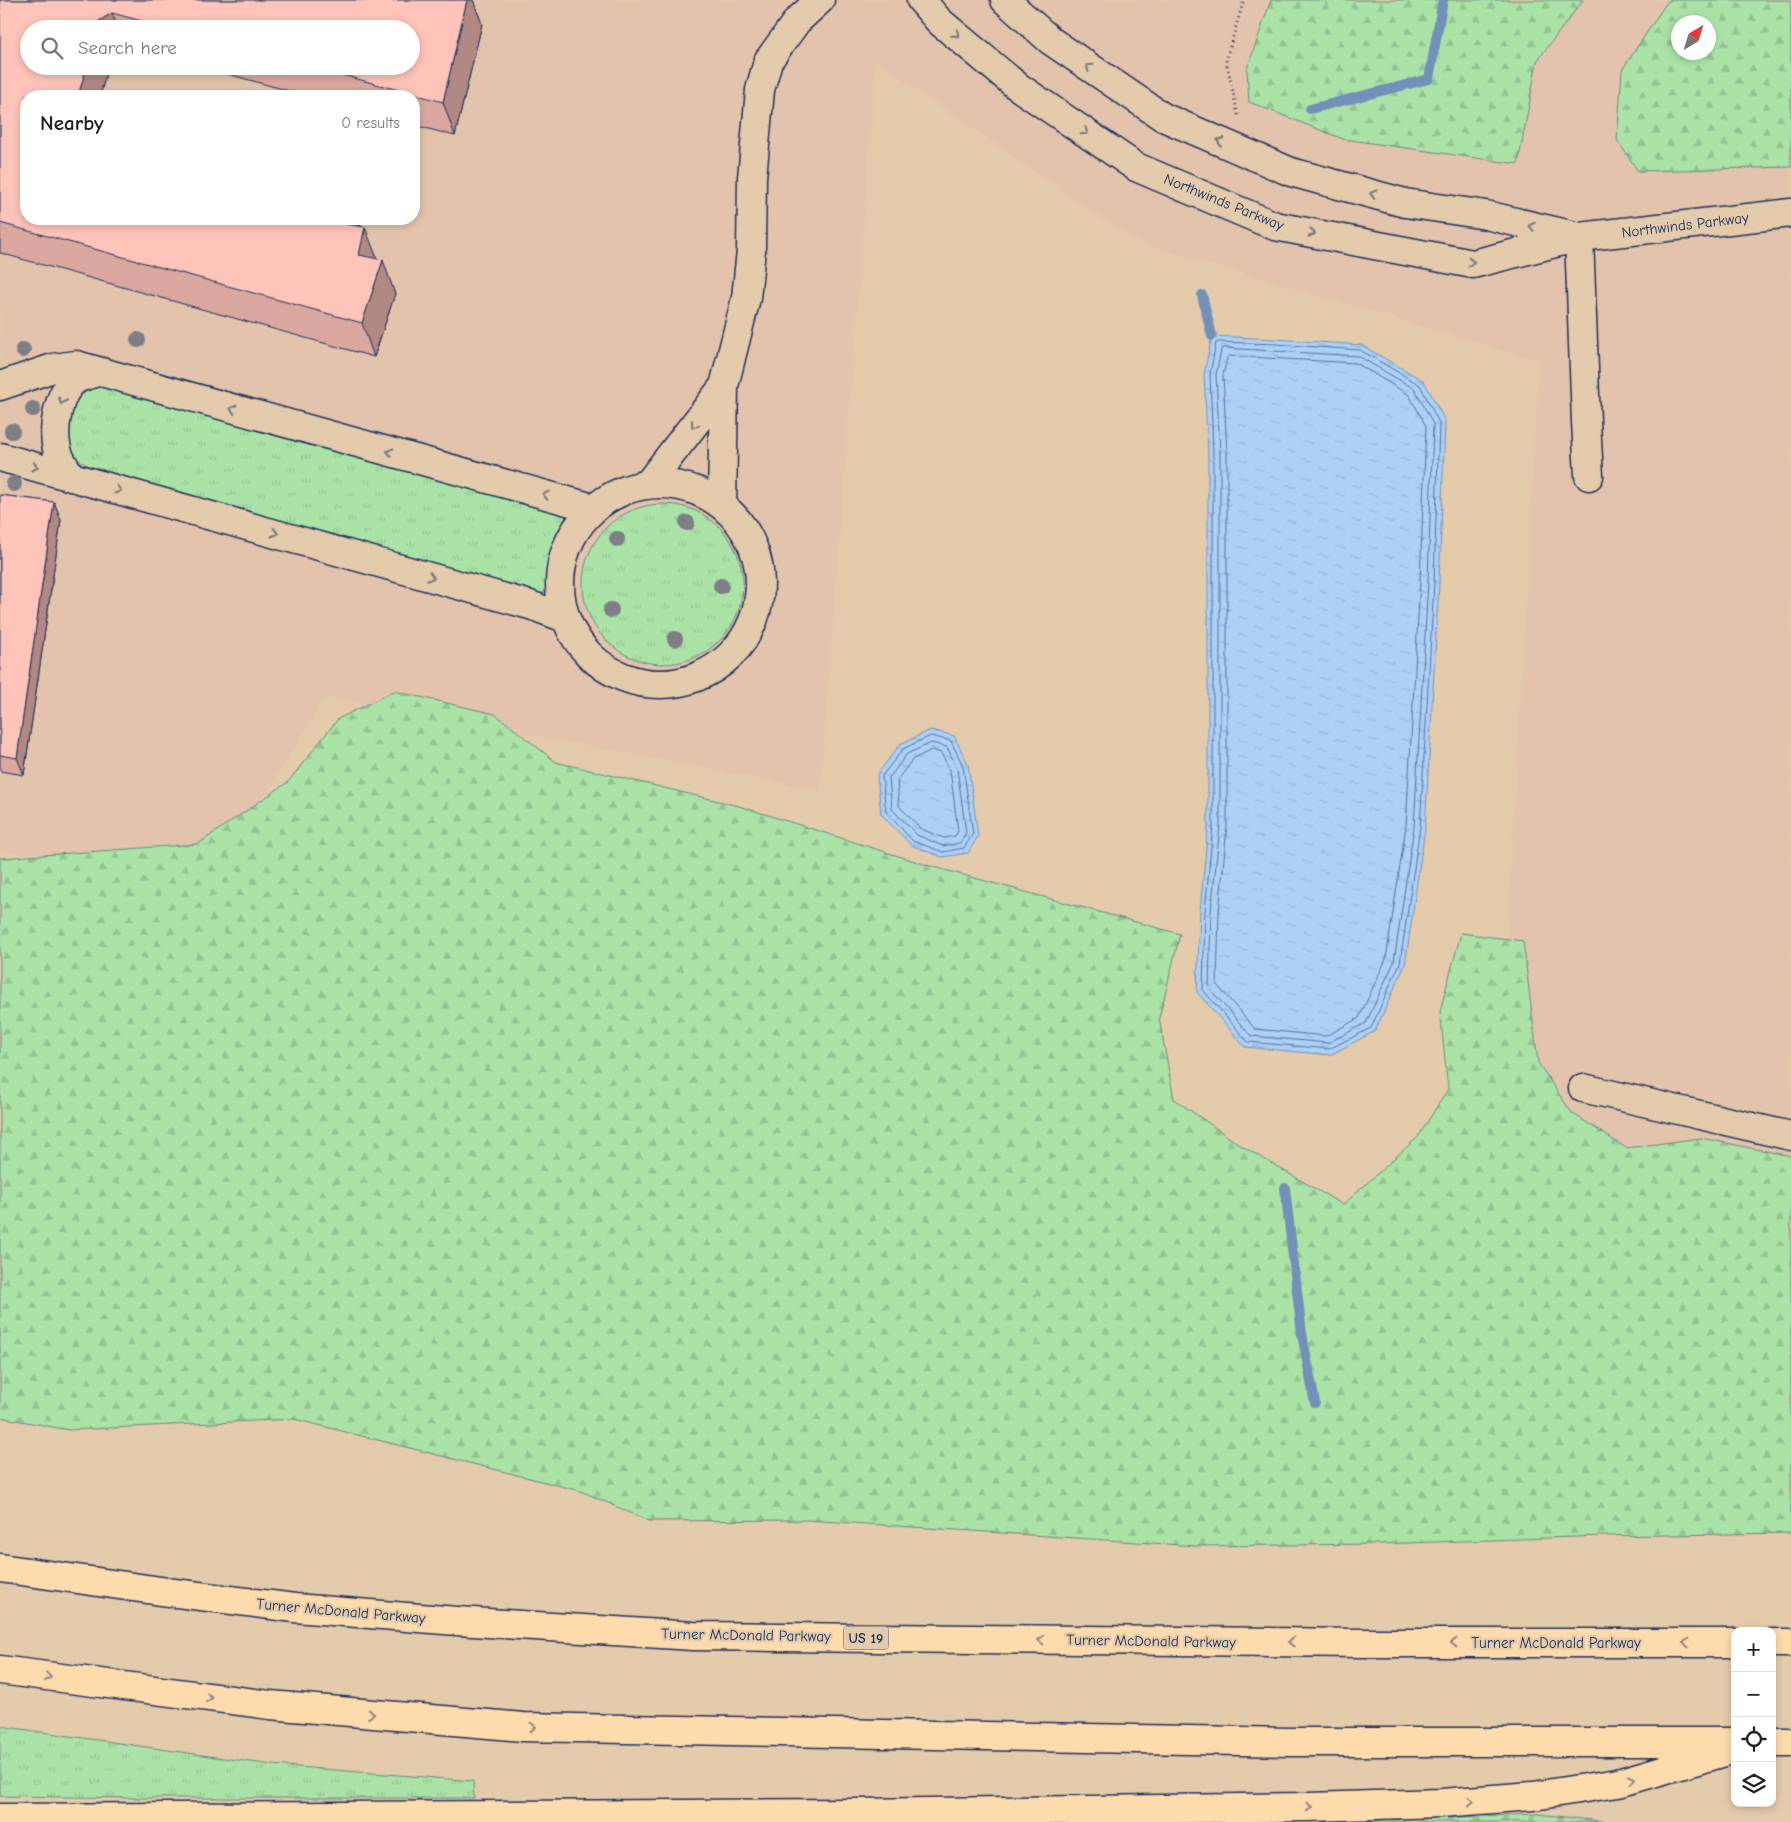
<!DOCTYPE html>
<meta charset="utf-8">
<style>
body{margin:0;font-family:"Comic Neue",sans-serif;background:#f6f6f6;color:#202124}
.controls{position:absolute;right:15px;bottom:15px;display:grid;overflow:hidden;border-radius:10px;box-shadow:0 2px 8px #0003}
.controls button{width:45px;height:45px;display:grid;place-items:center;padding:0;border:0;border-bottom:1px solid #e0e0e0;background:#fff;color:#202124;font:25px sans-serif}
.compass{position:absolute;left:1671px;top:15px;width:45px;height:45px;border-radius:50%;background:#fff;box-shadow:0 2px 8px #0003;rotate:38deg}
.list{margin:0;padding:0;list-style:none}
h2{display:flex;justify-content:space-between;align-items:center;height:65px;margin:0;padding:0 20px;font-size:21px}
h2 small{font-size:16px;font-weight:400;color:#757577}
.icon{flex:none;width:28px;height:28px;fill:none;stroke:currentColor;stroke-width:2;stroke-linecap:round;stroke-linejoin:round}
.map{position:relative;flex:none;width:1791px;height:1822px;overflow:hidden}
.search{position:absolute;background:#fff;box-shadow:0 2px 8px #0003;left:20px;top:20px;width:400px;height:55px;display:flex;align-items:center;gap:12px;box-sizing:border-box;padding:0 18px;border-radius:28px;color:#757577;font-size:19px}
.panel{position:absolute;background:#fff;box-shadow:0 2px 8px #0003;left:20px;top:90px;width:400px;height:135px;border-radius:20px}
.map>svg:first-child{display:block}
.built{fill:#e3c3ac;fill-rule:evenodd}
.grass{fill:url(#grass-tufts);stroke:#638982}
.forest{fill:url(#forest-firs);stroke:#638982;fill-rule:evenodd}
.water{fill:url(#water-ripples);stroke:#7390b9}
.lines{fill:none;stroke-linecap:round;stroke-linejoin:round}
.shore{stroke:#55709b;stroke-width:1}
.stream{stroke:#7390b9;stroke-width:10}
.minor-casing{stroke:#1b2f5e;stroke-width:31}
.highway-casing{stroke:#1b2f5e;stroke-width:31}
.path{stroke:#1b2f5e;stroke-width:3;stroke-dasharray:1 4;stroke-linecap:butt}
.minor{stroke:#e3cbab;stroke-width:28}
.highway{stroke:#fedbac;stroke-width:28}
.tree{fill:#7d7f84}
.wall{fill:#daa89f;stroke:#1b2f5e}
.shaded-wall{fill:#b28882;stroke:#1b2f5e}
.building{fill:#fec3b9;stroke:#1b2f5e}
.oneway{stroke:#757581}
.oneway2{stroke:#8c8585}
.labels{text-anchor:middle;dominant-baseline:central;stroke-width:4.5;stroke-linejoin:round;paint-order:stroke}
.shield{fill:#e3cbab;stroke:#575e75;stroke-width:1}
.shield-label{font-size:14px;font-weight:bold;fill:#1b2f5e}
.street-label{font-size:15px;fill:#1b2f5e;stroke:#e3cbab}
</style>
<div class="map">
<svg width="1791" height="1822" viewBox="0 0 1791 1822">
<defs>
<pattern id="grass-tufts" width="24" height="20" patternUnits="userSpaceOnUse" patternTransform="scale(1.25)"><rect width="24" height="20" fill="#abe3a7"/><path d="M3 7l-1-3M5 7V3M7 7l1-3M15 17l-1-3M17 17v-4M19 17l1-3" fill="none" stroke="#93c392"/></pattern>
<pattern id="forest-firs" width="22" height="20" patternUnits="userSpaceOnUse" patternTransform="scale(1.25)"><rect width="22" height="20" fill="#abe3a7"/><path d="M5 1l3.5 6h-7zM16 11l3.5 6h-7z" fill="#93c392"/></pattern>
<pattern id="water-ripples" width="26" height="14" patternUnits="userSpaceOnUse" patternTransform="scale(1.25)"><rect width="26" height="14" fill="#add1f6"/><path d="M2 4q2-2 4 0t4 0M15 11q2-2 4 0t4 0" fill="none" stroke="#94b4d5"/></pattern>
</defs>
<rect width="100%" height="100%" fill="#e3cbab"/>
<filter id="ink" filterUnits="userSpaceOnUse"><feTurbulence type="fractalNoise" baseFrequency=".02" numOctaves="2"/><feDisplacementMap in="SourceGraphic" scale="10" xChannelSelector="R" yChannelSelector="G"/><feConvolveMatrix kernelMatrix="1 2 1 2 8 2 1 2 1" color-interpolation-filters="sRGB"/></filter>
<g filter="url(#ink)">
<!-- built -->
<path class="built" d="M0,0H1791V1215L1494,1172L1539,361L1137,242L876,61L820,790L325,696L222,866L0,851ZM1678,22H1708V52H1678ZM29,29H411V66H29ZM26,96H414V219H26Z"/>
<!-- grass -->
<path class="grass" d="M113,386L564,511L566,519C551,541 546,562 548,589L540,595L93,468C88,465 80,462 76,458C59,439 69,395 94,387C99,385 107,386 113,386Z
M583 584a80 80 0 1 1 160 0a80 80 0 1 1-160 0Z
M0,1726L272,1765L473,1781L474,1798H139L0,1796Z"/>
<!-- forest -->
<path class="forest" d="M1271,0H1583L1537,61L1518,164L1343,139L1249,102L1247,69Z
M1671,0H1791V167L1638,171L1617,140L1622,70L1667,2ZM1708,22V52H1678V22Z
M394,691L495,714L556,762L739,806L930,866L1180,934L1159,1018L1174,1099L1240,1145L1343,1205L1418,1137L1448,1089L1440,1011L1461,933L1523,941L1538,1063L1572,1113L1626,1148L1701,1138L1791,1156V1533L1603,1536L1378,1544L1196,1546L808,1520L649,1521L581,1491L294,1419L69,1430L0,1417V858L198,844L288,782L338,719Z
M1538,1814L1609,1822H1324Z"/>
<!-- water -->
<path class="water" d="M1212,336L1275,339L1361,345L1424,381L1445,421L1439,583L1425,828L1405,965L1375,1031L1330,1055L1245,1047L1197,992L1200,911L1208,826V452L1204,374Z
M931,730L954,736L968,764L978,836L968,853L942,857L911,845L881,814L877,775L900,744Z"/>
<g class="lines">
<!-- shore -->
<path class="shore" d="M1218,342L1275,344L1360,350L1420,385L1439,423L1434,583L1420,827L1400,963L1371,1028L1329,1049L1248,1042L1203,990L1205,911L1213,826V452L1210,374L1216,343Z
M1223,348L1358,356L1415,389L1433,424L1428,582L1414,827L1394,962L1366,1023L1328,1043L1251,1036L1209,988L1211,911L1220,826V452L1216,375L1221,350Z
M1229,356L1356,363L1409,395L1426,426L1420,582L1406,826L1386,959L1359,1018L1326,1036L1255,1029L1217,985L1219,912L1227,826V452L1223,375L1227,358Z
M931,736L951,741L963,766L973,834L964,848L943,852L913,841L886,812L882,776L903,749Z
M932,743L947,747L957,768L966,833L960,843L943,846L917,835L892,809L889,778L907,754Z
M932,750L941,753L950,770L958,831L955,836L944,838L921,829L899,806L897,780L912,760Z"/>
<!-- stream -->
<path class="stream" d="M1310,109L1429,79L1443,0
M1202,295L1212,336
M1285,1188L1302,1334L1315,1403"/>
<defs>
<path id="minor" d="M921,0L939,21L1017,86L1136,167L1275,226L1473,264L1579,237L1791,213
M1005,0L1051,41L1163,117L1291,172L1405,203L1486,215L1575,236
M1579,237L1586,422L1589,476
M0,386L53,368L76,365L593,508
M0,457L530,605L565,618
M71,477C66,468 59,459 57,449C52,430 58,392 75,380C81,376 90,375 97,372
M560 584a100 100 0 1 1 200 0a100 100 0 1 1-200 0Z
M648,484L724,386
M722,505L724,386L746,298L751,250L752,178L760,90L768,61L797,21L820,0
M1583,1088L1791,1136"/>
<path id="highway" d="M0,1568L168,1592L295,1608L457,1621L693,1636L1365,1643H1735
M1772,1643H1791
M0,1670L270,1705L523,1727L1290,1742H1730
M1772,1742H1791
M0,1818L855,1813L1309,1807L1441,1803L1533,1796L1618,1783L1735,1749"/>
</defs>
<!-- minor casing -->
<use href="#minor" class="minor-casing"/>
<!-- highway casing -->
<use href="#highway" class="highway-casing"/>
<!-- path -->
<path class="path" d="M1238,115L1226,60L1244,0"/>
<!-- minor -->
<use href="#minor" class="minor"/>
<!-- highway -->
<use href="#highway" class="highway"/>
</g>
<!-- trees -->
<g class="tree">
<circle cx="138" cy="340" r="8"/>
<circle cx="23" cy="350" r="8"/>
<circle cx="33" cy="409" r="8"/>
<circle cx="12" cy="431" r="8"/>
<circle cx="14" cy="484" r="8"/>
<circle cx="687" cy="523" r="8"/>
<circle cx="617" cy="539" r="8"/>
<circle cx="721" cy="586" r="8"/>
<circle cx="611" cy="610" r="8"/>
<circle cx="675" cy="639" r="8"/>
</g>
<!-- wall -->
<path class="wall" d="M0,0H473L482,24L455,136L414,125V96H308L198,66H411V29H29V66H108L100,96H26V219L361,226L395,294L374,357L0,253Z
M0,495L54,502L61,520L24,775L0,771Z"/>
<!-- shaded-wall -->
<path class="shaded-wall" d="M467,0H473L482,24L455,136L443,102Z
M112,13L118,29H97L99,21Z
M87,66H108L100,96H78Z
M348,219H358L364,235L365,227L378,261L359,255L346,224Z
M383,260L395,294L374,357L362,323Z
M54,502L61,520L24,775L17,758Z"/>
<!-- building -->
<path class="building" d="M0,0H467L443,102L309,66H411V29H171L112,13L99,21L97,29H29V66H87L78,96H26V219H348L346,224L365,227L359,255L383,260L362,323L0,223Z
M0,495L54,502L17,758L0,755Z"/>
<!-- one-way arrows -->
<defs><path id="oneway-chevron" d="M-2-3.5L2.5 0L-2 3.5" fill="none" stroke-width="1.6" stroke-linecap="round" stroke-linejoin="round" transform="scale(1.25)"/></defs>
<g class="oneway">
<use href="#oneway-chevron" transform="translate(956 34) rotate(40)"/>
<use href="#oneway-chevron" transform="translate(1089 67) rotate(-146)"/>
<use href="#oneway-chevron" transform="translate(1085 132) rotate(34)"/>
<use href="#oneway-chevron" transform="translate(1220 141) rotate(-157)"/>
<use href="#oneway-chevron" transform="translate(1373 194) rotate(-165)"/>
<use href="#oneway-chevron" transform="translate(1532 226) rotate(-167)"/>
<use href="#oneway-chevron" transform="translate(1312 233) rotate(11)"/>
<use href="#oneway-chevron" transform="translate(1471 262)"/>
<use href="#oneway-chevron" transform="translate(62 401) rotate(110)"/>
<use href="#oneway-chevron" transform="translate(233 409) rotate(-165)"/>
<use href="#oneway-chevron" transform="translate(694 425) rotate(127)"/>
<use href="#oneway-chevron" transform="translate(390 452) rotate(-165)"/>
<use href="#oneway-chevron" transform="translate(35 467) rotate(16)"/>
<use href="#oneway-chevron" transform="translate(118 490) rotate(15)"/>
<use href="#oneway-chevron" transform="translate(546 495) rotate(-165)"/>
<use href="#oneway-chevron" transform="translate(275 533) rotate(16)"/>
<use href="#oneway-chevron" transform="translate(431 577) rotate(16)"/>
</g>
<g class="oneway2">
<use href="#oneway-chevron" transform="translate(1041 1640) rotate(-179)"/>
<use href="#oneway-chevron" transform="translate(1291 1642) rotate(-180)"/>
<use href="#oneway-chevron" transform="translate(1454 1643) rotate(-180)"/>
<use href="#oneway-chevron" transform="translate(1686 1643) rotate(-180)"/>
<use href="#oneway-chevron" transform="translate(48 1677) rotate(7)"/>
<use href="#oneway-chevron" transform="translate(209 1698) rotate(7)"/>
<use href="#oneway-chevron" transform="translate(371 1714) rotate(5)"/>
<use href="#oneway-chevron" transform="translate(533 1727) rotate(1)"/>
<use href="#oneway-chevron" transform="translate(1632 1779) rotate(-15)"/>
<use href="#oneway-chevron" transform="translate(1471 1801) rotate(-5)"/>
<use href="#oneway-chevron" transform="translate(1309 1807) rotate(-1)"/>
</g>
</g>
<g class="labels">
<!-- shield labels -->
<rect class="shield" x="843.5" y="1626.5" width="45" height="23" rx="4"/>
<g class="shield-label">
<text x="866" y="1638">US 19</text>
</g>
<!-- street labels -->
<g class="street-label">
<text transform="translate(1224 202) rotate(22)">Northwinds Parkway</text>
<text transform="translate(1685 225) rotate(-7)">Northwinds Parkway</text>
<text transform="translate(341 1611) rotate(5)">Turner McDonald Parkway</text>
<text transform="translate(746 1635) rotate(1)">Turner McDonald Parkway</text>
<text transform="translate(1151 1641) rotate(1)">Turner McDonald Parkway</text>
<text x="1556" y="1643">Turner McDonald Parkway</text>
</g>
</g>
</svg>
<div class="controls">
<button>+</button>
<button>−</button>
<button><svg class="icon" aria-label="locate" viewBox="0 0 24 24"><circle cx="12" cy="12" r="6"/><path d="M12 2v4M12 18v4M2 12h4M18 12h4"/></svg></button>
<button><svg class="icon" aria-label="layers" viewBox="0 0 24 24"><path d="M12 4l9 5-9 5-9-5zM3 14l9 5 9-5"/></svg></button>
</div>
<svg class="compass" viewBox="-18 -18 36 36"><path d="M0-13l5 13h-10z" fill="#e53935"/><path d="M0 13l5-13h-10z" fill="#757577"/></svg>
<div class="search"><svg class="icon" aria-label="search" viewBox="0 0 24 24"><circle cx="10" cy="10" r="6"/><path d="M15 15l6 6"/></svg>Search here</div>
<section class="panel">
<h2>Nearby<small>0 results</small></h2>
<ul class="list">
</ul>
</section>
</div>
